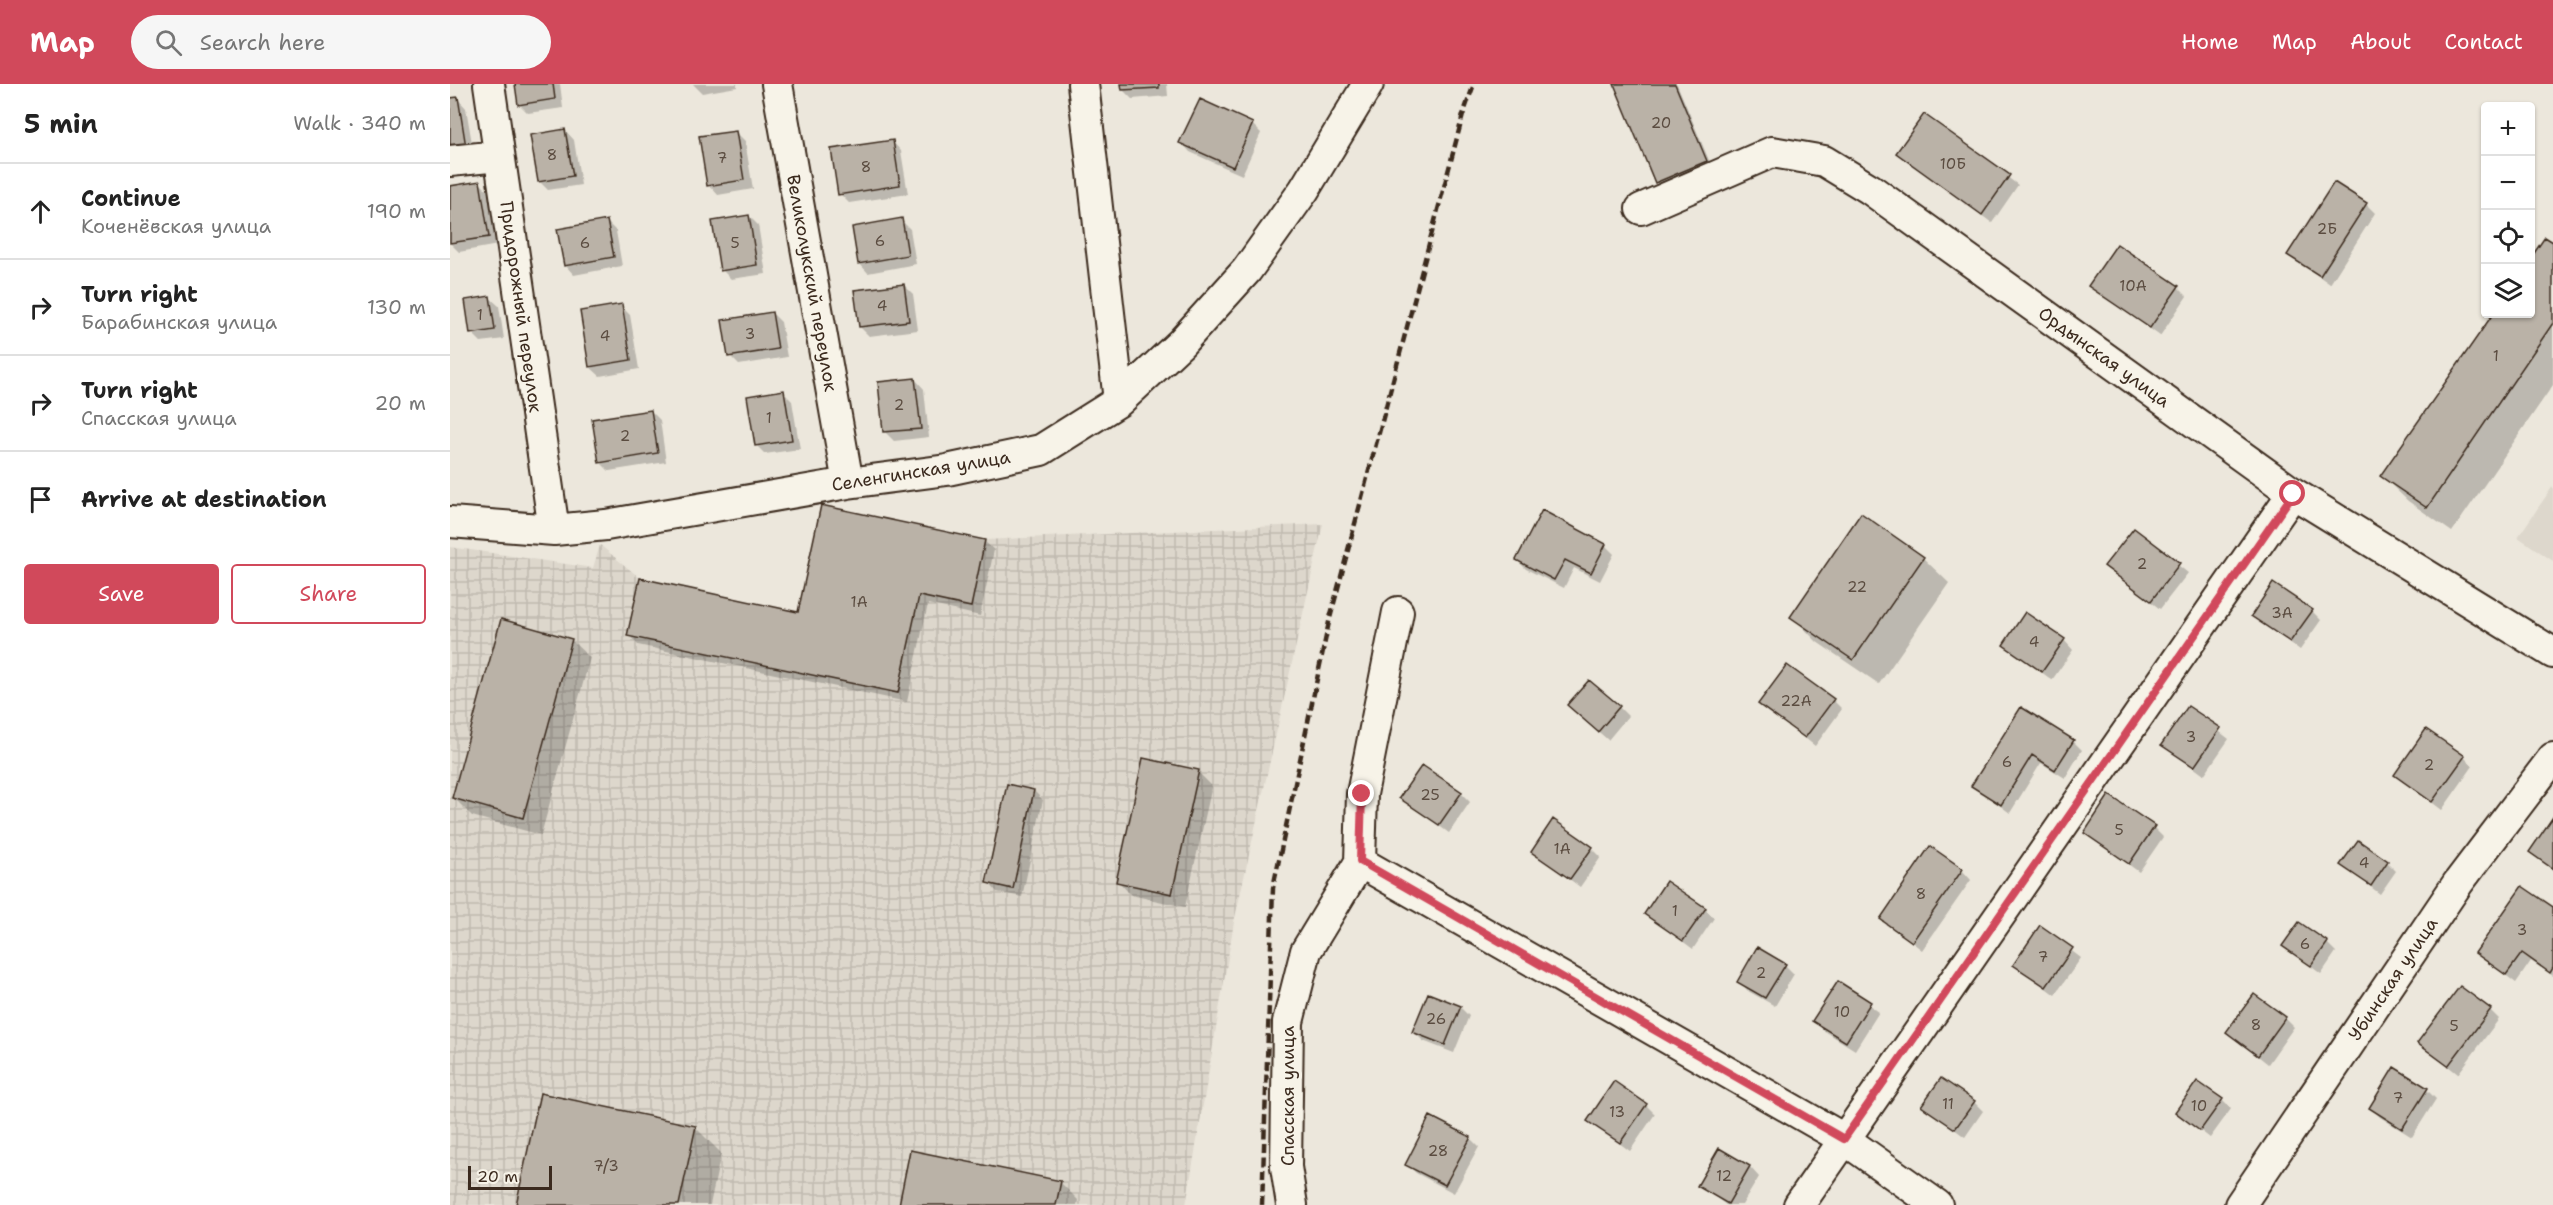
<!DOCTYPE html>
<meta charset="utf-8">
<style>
body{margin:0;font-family:"Shantell Sans",sans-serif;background:#f6f6f6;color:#222}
.controls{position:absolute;right:18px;top:18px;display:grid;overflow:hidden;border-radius:6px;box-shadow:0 2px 4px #0004}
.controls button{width:54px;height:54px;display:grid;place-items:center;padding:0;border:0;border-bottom:2px solid #e0e0e0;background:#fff;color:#222;font:30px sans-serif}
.scale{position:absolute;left:18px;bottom:15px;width:84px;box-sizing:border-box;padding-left:6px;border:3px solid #3b2a1e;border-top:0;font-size:16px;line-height:21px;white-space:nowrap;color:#3b2a1e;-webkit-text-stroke:4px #f7f3e8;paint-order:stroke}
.stop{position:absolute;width:18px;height:18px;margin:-14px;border:4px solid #d1495b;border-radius:50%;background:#fff}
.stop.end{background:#d1495b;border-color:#fff;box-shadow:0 2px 6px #0008}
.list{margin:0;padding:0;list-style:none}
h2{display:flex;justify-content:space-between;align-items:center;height:78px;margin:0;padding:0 24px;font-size:26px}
h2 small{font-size:20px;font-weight:400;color:#767676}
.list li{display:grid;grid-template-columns:39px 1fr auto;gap:18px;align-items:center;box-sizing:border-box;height:96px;padding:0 24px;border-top:2px solid #e0e0e0}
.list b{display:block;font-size:22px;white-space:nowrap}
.list p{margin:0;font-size:20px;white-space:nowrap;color:#767676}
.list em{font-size:20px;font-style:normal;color:#767676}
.actions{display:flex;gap:12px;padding:18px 24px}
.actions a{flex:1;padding:14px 0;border:2px solid #d1495b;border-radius:6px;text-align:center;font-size:21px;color:#d1495b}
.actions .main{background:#d1495b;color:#fff}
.icon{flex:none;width:33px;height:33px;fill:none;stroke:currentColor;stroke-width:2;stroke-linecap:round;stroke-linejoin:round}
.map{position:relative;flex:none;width:2103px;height:1121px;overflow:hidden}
header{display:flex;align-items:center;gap:36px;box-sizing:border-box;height:84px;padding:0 30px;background:#d1495b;color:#fff}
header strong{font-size:28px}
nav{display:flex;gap:33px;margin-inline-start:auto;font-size:21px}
.search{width:420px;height:54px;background:#f6f6f6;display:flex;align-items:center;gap:15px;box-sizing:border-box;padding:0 21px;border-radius:33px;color:#767676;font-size:22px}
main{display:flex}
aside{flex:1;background:#fff}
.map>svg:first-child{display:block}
.built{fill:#ddd7cc}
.industrial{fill:url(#industrial-grid)}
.shadow{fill:#0003}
.building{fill:#bab2a7;stroke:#3b2a1e;stroke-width:1.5}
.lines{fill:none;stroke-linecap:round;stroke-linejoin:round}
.street-casing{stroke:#3b2a1e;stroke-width:34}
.street{stroke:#f7f3e8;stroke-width:30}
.rail{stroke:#3b2a1e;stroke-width:4.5;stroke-dasharray:9 4.5;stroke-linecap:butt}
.route{stroke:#d1495b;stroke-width:8}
.labels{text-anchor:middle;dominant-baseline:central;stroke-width:6;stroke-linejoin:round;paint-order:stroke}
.number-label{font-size:15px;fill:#5b4c40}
.street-label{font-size:18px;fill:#3b2a1e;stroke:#f7f3e8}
</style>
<header>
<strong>Map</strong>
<div class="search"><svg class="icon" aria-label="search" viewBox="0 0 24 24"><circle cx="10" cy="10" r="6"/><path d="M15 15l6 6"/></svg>Search here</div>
<nav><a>Home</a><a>Map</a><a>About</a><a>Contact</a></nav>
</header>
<main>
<aside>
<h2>5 min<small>Walk · 340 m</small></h2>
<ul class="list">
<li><svg class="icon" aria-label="ahead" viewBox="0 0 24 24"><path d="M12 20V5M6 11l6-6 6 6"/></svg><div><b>Continue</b><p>Коченёвская улица</p></div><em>190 m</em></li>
<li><svg class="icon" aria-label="right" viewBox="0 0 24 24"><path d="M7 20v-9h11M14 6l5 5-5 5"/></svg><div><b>Turn right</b><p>Барабинская улица</p></div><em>130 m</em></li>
<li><svg class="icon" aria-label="right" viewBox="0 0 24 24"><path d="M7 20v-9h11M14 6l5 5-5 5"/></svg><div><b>Turn right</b><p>Спасская улица</p></div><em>20 m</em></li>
<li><svg class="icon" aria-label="arrive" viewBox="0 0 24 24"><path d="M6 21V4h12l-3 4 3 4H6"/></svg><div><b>Arrive at destination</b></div></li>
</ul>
<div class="actions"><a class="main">Save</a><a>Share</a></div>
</aside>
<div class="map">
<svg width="2103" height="1121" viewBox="0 0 2103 1121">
<defs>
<pattern id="industrial-grid" width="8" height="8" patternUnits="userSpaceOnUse" patternTransform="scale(1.5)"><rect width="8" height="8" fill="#ddd7cc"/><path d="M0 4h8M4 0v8" fill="none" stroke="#bfb9af"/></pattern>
</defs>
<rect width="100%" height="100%" fill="#ece7dc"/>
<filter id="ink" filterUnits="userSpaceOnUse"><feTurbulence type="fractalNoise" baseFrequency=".0167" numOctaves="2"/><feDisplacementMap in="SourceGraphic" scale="12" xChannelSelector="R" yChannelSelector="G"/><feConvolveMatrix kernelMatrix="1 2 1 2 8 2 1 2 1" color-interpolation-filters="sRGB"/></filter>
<g filter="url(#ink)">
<!-- built -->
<path class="built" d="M2103,402V477L2068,453Z"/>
<!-- industrial -->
<path class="industrial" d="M371,421L535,456L873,440L784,838L736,1121H0V463L143,484L150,461L190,494L348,528Z"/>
<!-- shadow -->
<path class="shadow" d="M66,0H110L113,24L78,29L69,20Z
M243,0H287V3L252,9Z
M673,0H717L718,12L682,15L673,6Z
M1165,0H1227L1261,81L1210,102L1206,98Z
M7,14L16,24L24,71L0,75V15Z
M1475,32L1568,101L1542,139L1448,69Z
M802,40L811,49L792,91L740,68L731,58Z
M115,46L124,56L131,101L98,106L89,97Z
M286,48L295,57L303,105L268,111L259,101Z
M442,57L451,67L458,110L399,119L390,110Z
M30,99L39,108L48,161L9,168L0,159V103Z
M1916,120L1925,129L1880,200L1839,171Z
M299,132L308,141L316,190L281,195L272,186Z
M451,136L460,145L466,180L418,189L409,179Z
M157,138L166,147L172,182L124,191L115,181Z
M2103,160V301L2002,448L1958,417L1932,392L2044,230H2080Z
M454,201L463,210L468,246L419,252L410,243Z
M1640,202L1728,203L1737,212L1710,252Z
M39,213L49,222L54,255L31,258L22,249Z
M171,222L180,231L189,285L150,292L140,283Z
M322,229L331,238L337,273L289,281L280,272Z
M465,295L474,305L479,353L444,357L435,348Z
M333,308L342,317L350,365L315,370L306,361Z
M201,327L210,336L216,378L159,387L150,378Z
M1411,431L1473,474L1499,499L1429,600L1367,558L1342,532Z
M1684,446L1738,489L1710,525L1656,482Z
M534,457L544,466L530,532L478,520L457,618L188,561L179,551L349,529Z
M1155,461L1164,470L1150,497L1124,484L1114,504L1076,485L1067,476Z
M1862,527L1871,536L1850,566L1803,531Z
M121,556L140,574L91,751L22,732L4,714Z
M1614,556L1623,566L1602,596L1555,561Z
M1383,616L1392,625L1365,662L1310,619Z
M1169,623L1178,632L1158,656L1128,630Z
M1739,624L1779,655L1754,691L1713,661Z
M1571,625L1623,657L1632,666L1615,694L1591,679L1560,729L1523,702Z
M2014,673L2023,682L1992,726L1946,691Z
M748,688L762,702L735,823L681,811L668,797Z
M584,707L593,716L572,813L547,808L538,798Z
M1011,709L1020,718L999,749L951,714Z
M2103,736V786L2081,768Z
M1704,744L1713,753L1689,788L1635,749Z
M1142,764L1151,773L1130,803L1083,768Z
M1937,778L1946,787L1930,810L1892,781Z
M1512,786L1521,796L1472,866L1432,835Z
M1255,825L1264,834L1243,865L1196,830Z
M2103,825V892L2081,877L2066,899L2027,869Z
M1590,843L1631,874L1605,911L1565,881Z
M1877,859L1886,868L1871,890L1834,862Z
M1335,881L1344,890L1325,922L1298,907L1289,897Z
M1388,899L1429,928L1405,966L1373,946L1364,937Z
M1010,923L1019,932L1004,969L973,957L964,948Z
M2040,926L2049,935L2008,990L1969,959Z
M1835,934L1844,943L1818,980L1778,948Z
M1977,1006L1986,1015L1962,1053L1930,1033L1921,1024Z
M1772,1016L1781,1025L1760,1054L1726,1028Z
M1524,1018L1533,1027L1515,1053L1473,1022Z
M1196,1021L1205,1030L1180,1067L1139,1037Z
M245,1043L271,1069L260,1121H67Z
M1020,1054L1029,1063L1004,1109L966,1089L957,1080Z
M1269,1066L1300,1083L1309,1093L1292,1121H1276L1249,1101Z
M610,1098L628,1116L627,1121H451Z"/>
<!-- building -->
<path class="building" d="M65,0H103L105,15L68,21Z
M671,0H709V4L672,6Z
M1164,0H1225L1257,77L1205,99Z
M8,13L16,63L0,65V14Z
M750,15L803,39L783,83L729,59Z
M1474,30L1560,91L1532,131L1446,69Z
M115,45L123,92L88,98L80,51Z
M286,47L294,96L257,102L249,52Z
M443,56L450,101L388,111L381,65Z
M30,97L39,153L0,159V102Z
M1884,98L1917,119L1870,192L1837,171Z
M299,131L307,181L270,187L262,137Z
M452,134L458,171L408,180L402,143Z
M157,136L164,173L114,182L107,145Z
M2095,153L2103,158V239L1977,424L1930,392L2043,230H2080V175Z
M1667,160L1729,202L1700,244L1638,202Z
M454,200L459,237L409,243L404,206Z
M40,212L45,246L20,250L15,216Z
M172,220L181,276L139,283L130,227Z
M322,228L328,265L278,273L272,236Z
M465,294L471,345L433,348L428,298Z
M334,306L342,356L305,362L297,312Z
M201,326L208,369L149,379L142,335Z
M371,421L535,456L521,523L469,512L448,609L177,552L190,494L348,528Z
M1092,426L1156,460L1141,489L1115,476L1104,496L1066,476Z
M1411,429L1474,473L1403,576L1340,533Z
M1684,444L1730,479L1701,517L1654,482Z
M1823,499L1863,526L1840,558L1801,532Z
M1575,528L1615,555L1592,588L1553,561Z
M51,535L122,555L73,734L2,714Z
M1337,581L1384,615L1355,654L1308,620Z
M1139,596L1170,622L1148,648L1117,621Z
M1738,622L1771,644L1744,683L1711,661Z
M1571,623L1624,656L1605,686L1582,671L1551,721L1521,702Z
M1976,645L2015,672L1982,718L1944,691Z
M693,674L749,686L722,810L666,798Z
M972,681L1012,708L989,741L949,714Z
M557,700L584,706L563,805L536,799Z
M1659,711L1705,742L1679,780L1634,749Z
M2103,733V785L2079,768Z
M1103,735L1143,763L1120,795L1081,768Z
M1908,756L1938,777L1921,802L1890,781Z
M1480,762L1513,785L1462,858L1430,835Z
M1216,797L1256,824L1233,857L1194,830Z
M2072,802L2103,823V884L2100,889L2072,869L2056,891L2025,869Z
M1849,838L1878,858L1861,882L1832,862Z
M1590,841L1623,864L1596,903L1563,881Z
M1307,863L1336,880L1315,914L1287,898Z
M1388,897L1421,918L1396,958L1362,937Z
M2010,902L2041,925L1998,982L1967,959Z
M978,909L1011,922L995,961L962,948Z
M1804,910L1836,933L1808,972L1776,948Z
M1944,983L1978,1004L1952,1045L1919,1024Z
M1491,994L1525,1017L1505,1045L1471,1022Z
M1164,997L1197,1020L1170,1059L1137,1037Z
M1747,997L1773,1015L1750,1047L1725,1028Z
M90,1009L246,1042L229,1121H66Z
M980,1032L1021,1053L995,1101L955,1081Z
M1269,1064L1300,1082L1278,1120L1247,1102Z
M460,1066L611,1097L606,1121H449Z"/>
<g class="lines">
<defs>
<path id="street" d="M39,0L104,446
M327,0L398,399
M633,0L669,317
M0,77L49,72
M1191,125L1322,68L1374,77L1420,105L1843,409L2103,569
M0,438L104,446L156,441L398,399L497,386L591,366L669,317L731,259L797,186L854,106L918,0
M910,778L1394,1055L1487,1121
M842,1121L836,1083L838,938L856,867L910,778L912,710L948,528
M1349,1121L1843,409
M1790,1121L2008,799L2103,674"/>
</defs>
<!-- street casing -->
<use href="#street" class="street-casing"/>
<!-- street -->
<use href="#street" class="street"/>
<!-- rail -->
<path class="rail" d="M812,1121L823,804L879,538L1013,31L1024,0"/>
</g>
</g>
<g class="lines" filter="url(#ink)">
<!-- route -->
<path class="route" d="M912,710L910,777L1394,1055L1843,410"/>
</g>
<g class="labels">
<!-- number labels -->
<g class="number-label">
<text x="1211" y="39">20</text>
<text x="102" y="71">8</text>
<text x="272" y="74">7</text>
<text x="1503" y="80">10Б</text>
<text x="416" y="83">8</text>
<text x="1877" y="145">2Б</text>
<text x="430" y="157">6</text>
<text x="135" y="159">6</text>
<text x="285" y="159">5</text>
<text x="1683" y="202">10А</text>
<text x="432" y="222">4</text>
<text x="30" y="231">1</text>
<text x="300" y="250">3</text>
<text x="155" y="252">4</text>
<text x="2046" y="272">1</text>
<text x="449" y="321">2</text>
<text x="319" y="334">1</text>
<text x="175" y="352">2</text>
<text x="1692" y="480">2</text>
<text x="1407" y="503">22</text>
<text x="409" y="518">1А</text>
<text x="1832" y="529">3А</text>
<text x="1584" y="558">4</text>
<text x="1346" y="617">22А</text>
<text x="1741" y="653">3</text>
<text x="1557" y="678">6</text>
<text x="1979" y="681">2</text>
<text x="980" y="711">25</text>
<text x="1669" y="746">5</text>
<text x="1112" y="765">1А</text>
<text x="1914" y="779">4</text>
<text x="1471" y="810">8</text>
<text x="1225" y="827">1</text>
<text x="2072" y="846">3</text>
<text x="1855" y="860">6</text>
<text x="1593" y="873">7</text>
<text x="1311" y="889">2</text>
<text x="1392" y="928">10</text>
<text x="986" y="935">26</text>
<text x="1806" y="941">8</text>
<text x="2004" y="942">5</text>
<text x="1948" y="1014">7</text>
<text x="1498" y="1020">11</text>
<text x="1749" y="1022">10</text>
<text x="1167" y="1028">13</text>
<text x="988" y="1067">28</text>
<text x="156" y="1082">7/3</text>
<text x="1274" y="1092">12</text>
</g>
<!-- street labels -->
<g class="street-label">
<text transform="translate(362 199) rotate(80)">Великолукский переулок</text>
<text transform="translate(71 223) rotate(82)">Придорожный переулок</text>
<text transform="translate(1654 273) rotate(36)">Ордынская улица</text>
<text transform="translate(471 387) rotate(-9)">Селенгинская улица</text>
<text transform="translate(1943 895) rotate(-56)">Убинская улица</text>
<text transform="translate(838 1012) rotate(-90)">Спасская улица</text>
</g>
</g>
</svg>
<div class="controls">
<button>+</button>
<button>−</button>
<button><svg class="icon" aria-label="locate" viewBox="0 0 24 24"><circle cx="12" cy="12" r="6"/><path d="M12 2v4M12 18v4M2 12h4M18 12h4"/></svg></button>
<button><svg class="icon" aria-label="layers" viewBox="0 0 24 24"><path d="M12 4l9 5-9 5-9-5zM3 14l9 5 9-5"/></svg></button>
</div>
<div class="scale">20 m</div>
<div class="stop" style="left:1843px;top:410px"></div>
<div class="stop end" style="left:912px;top:710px"></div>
</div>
</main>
